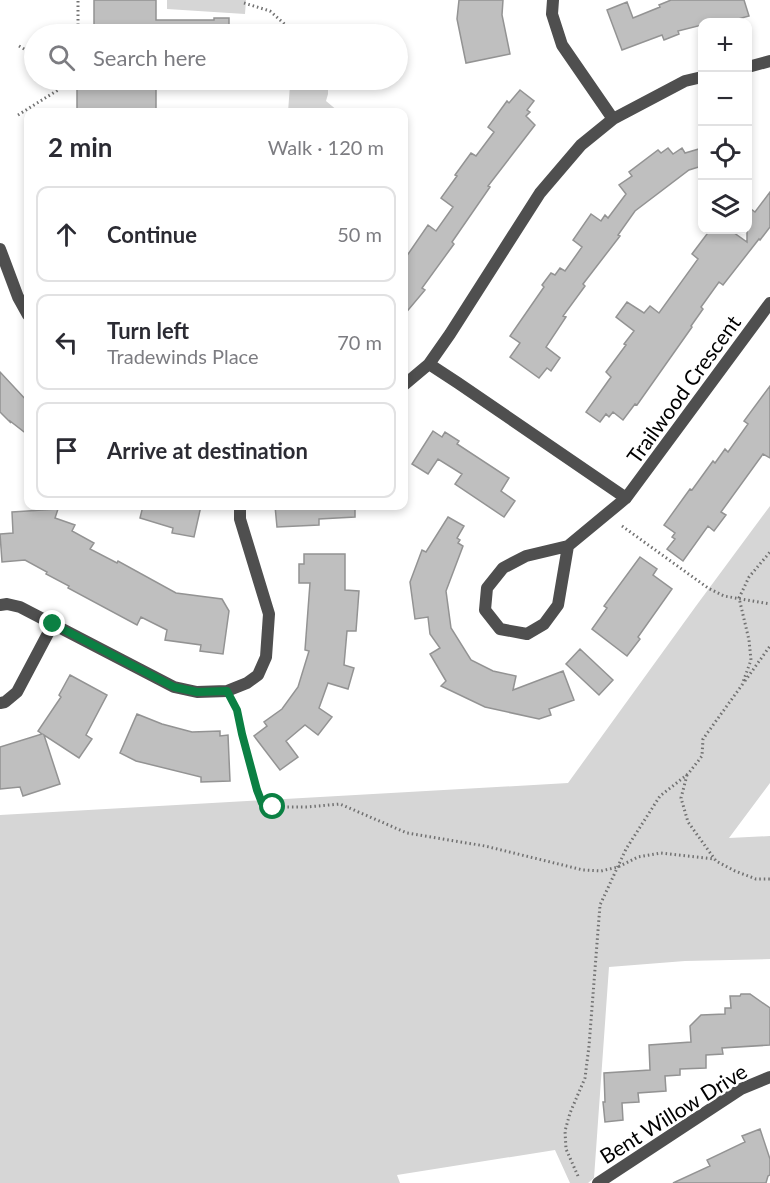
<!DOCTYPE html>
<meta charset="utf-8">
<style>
body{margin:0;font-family:Lato,sans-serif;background:#f7f7f7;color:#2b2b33}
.controls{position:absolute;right:18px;top:18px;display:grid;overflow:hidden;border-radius:12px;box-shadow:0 3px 9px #0003}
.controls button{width:54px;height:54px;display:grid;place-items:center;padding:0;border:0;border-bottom:2px solid #e1e1e2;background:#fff;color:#2b2b33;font:30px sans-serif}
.stop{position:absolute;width:18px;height:18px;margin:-14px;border:4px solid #0b8043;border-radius:50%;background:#fff}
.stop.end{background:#0b8043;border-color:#fff;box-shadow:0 2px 6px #0008}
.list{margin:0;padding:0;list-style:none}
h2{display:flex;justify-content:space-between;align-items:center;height:78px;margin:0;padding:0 24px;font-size:26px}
h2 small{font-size:20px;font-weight:400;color:#7c7c81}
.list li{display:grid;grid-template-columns:39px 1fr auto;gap:18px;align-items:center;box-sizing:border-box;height:96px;margin:0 12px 12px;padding:0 12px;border:2px solid #e1e1e2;border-radius:12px}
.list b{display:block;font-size:22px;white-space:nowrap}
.list p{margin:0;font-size:20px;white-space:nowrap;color:#7c7c81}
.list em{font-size:20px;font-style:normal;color:#7c7c81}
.icon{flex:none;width:33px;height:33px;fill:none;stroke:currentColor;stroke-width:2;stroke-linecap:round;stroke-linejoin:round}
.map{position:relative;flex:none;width:770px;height:1183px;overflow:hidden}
.search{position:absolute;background:#fff;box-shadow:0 3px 9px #0003;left:24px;top:24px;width:384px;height:66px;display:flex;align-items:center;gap:15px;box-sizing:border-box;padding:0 21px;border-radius:33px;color:#7c7c81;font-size:22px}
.panel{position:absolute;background:#fff;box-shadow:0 3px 9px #0003;left:24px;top:108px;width:384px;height:402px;border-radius:12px}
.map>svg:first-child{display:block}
.green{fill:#d6d6d6}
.building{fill:#bfbfbf;stroke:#939393;stroke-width:1.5}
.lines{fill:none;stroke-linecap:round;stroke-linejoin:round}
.path{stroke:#717171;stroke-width:3;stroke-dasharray:1.5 3;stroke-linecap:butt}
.street{stroke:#4f4f4f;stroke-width:12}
.route{stroke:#0b8043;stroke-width:8}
.labels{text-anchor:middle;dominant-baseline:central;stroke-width:5;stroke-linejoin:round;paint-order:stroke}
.street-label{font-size:21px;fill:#000;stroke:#fff}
</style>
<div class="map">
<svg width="770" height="1183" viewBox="0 0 770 1183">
<rect width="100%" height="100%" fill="#fff"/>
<!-- green -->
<path class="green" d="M167,0H246L245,14L167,9Z
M246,27L277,28V34H245Z
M322,80L328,84V94L326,101L338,111V112H288L290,85L294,81Z
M770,506V783L729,838L770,836V959L685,961L609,967L594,1178L588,1183H570L555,1150L397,1175L400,1183H0V815L568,783L696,606Z"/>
<!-- building -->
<path class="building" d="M94,0H156V20H214V18H229V34H94Z
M459,0H503L502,15L510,54L466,63L457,19Z
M671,0H744L749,16L727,22H702V25L678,31L679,34L664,40L662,35L622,50L607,10L627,2L633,18L660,7L659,5Z
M81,80H156V112H77V86Z
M520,90L534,101L527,110L530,112L526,116L535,125L488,186L490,187L452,242L454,244L422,288L425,290L404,315V260L428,225L436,231L453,207L441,198L457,176L455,175L471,153L476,156L494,132L488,127L507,101L509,103Z
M668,148L673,154L682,148L685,153L702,148V166L689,170L635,211L618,235L620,236L583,284L585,286L563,316L566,317L546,347L560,358L551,371L547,368L539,378L510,357L520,343L510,336L544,287L542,285L551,273L555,275L560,268L565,271L582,247L573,240L591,214L601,221L605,215L608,218L626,194L619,185L632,176L629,172L658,150L661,153Z
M770,192V227L760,240L759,239L723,285L719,282L701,307L703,309L691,326L692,327L637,405L635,404L623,420L613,412L609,417L606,414L600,422L586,412L611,377L606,372L626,345L624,344L634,331L616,317L627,302L644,313L650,306L659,313L698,259L692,254L710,230H730L747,242V206L755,212Z
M0,372L28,402V435L10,421V422L0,412Z
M770,386V458L763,454L721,512L726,515L714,531L708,526L683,561L667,549L675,539L672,537L675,533L664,525L690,489L692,490L713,461L715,463L725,449L728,452L748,424L744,421Z
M433,431L442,437L445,432L459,441L457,444L509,478L501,491L515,501L504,517L455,484L462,474L438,459L428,474L412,464Z
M143,506H201L194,537L172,533L173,528L140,518Z
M275,506H355V517L319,519V525L277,527Z
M58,509L55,518L75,525L72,531L94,543L90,549L117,563L118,561L176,593L222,599L229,611L223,654L200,651L201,645L165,640L167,630L141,617L137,625L68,588L69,586L46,574L47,572L25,560L2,562L0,534L13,533L12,512Z
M448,517L464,526L457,538L460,540L458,543L463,546L446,591L451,628L471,660L493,671L516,676L513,690L563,671L574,700L549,709L551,715L539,719L485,707L441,686L446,681L430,654L440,648L430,634L428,617L415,619L410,582L422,550L426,552Z
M304,554H345V590L359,591L356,631H347L344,665L354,668L348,689L328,683L319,708L332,717L318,735L305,725L286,741L298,757L280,770L254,736L267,726L264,722L282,709L298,687L309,651L305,650L310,583H299V564H304Z
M640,557L657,569L653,575L672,589L638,637L640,639L627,656L592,629L607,608L604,606Z
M580,649L613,680L599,695L566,664Z
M70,675L107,695L86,735L92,739L79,758L44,735L60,784L23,796L20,787L0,789V747L42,734L38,731L61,697L59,695Z
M137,714L162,724L192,732L220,731V736L228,735L230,781L201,782V777L136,761L120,753Z
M741,994H750L770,1008V1045L722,1048L723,1054L706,1055V1068L680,1069V1075L665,1076L666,1091L638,1093L639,1102L622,1103L623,1120L605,1122L603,1102H605L604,1073L650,1070L649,1045L691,1042L690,1026L701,1015L725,1014V1008H731L730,996H740Z
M760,1129L770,1159V1175L768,1176L766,1183H673L710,1166L707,1160L745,1142L742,1136Z"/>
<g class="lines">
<!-- path -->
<path class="path" d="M244,3L270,11L290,29V34
M78,34V0
M19,46L34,55
M18,115L74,80
M622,526L708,588L724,596L770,604
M745,681L770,646
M233,703C239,713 239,724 242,735C247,758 253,782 262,803L273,807H307L340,804L407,833L485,846L583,870L601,871L618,867L638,857L661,853L715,859
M687,775L681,798L688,822L716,861L735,871L756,879H770
M578,1176L566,1149L565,1131L570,1113L585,1078L589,1046L600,905L626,849L660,796L688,774L702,756L703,739L742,685L751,660L749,640L739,598L749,577L770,552"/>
<!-- street -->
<path class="street" d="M553,0L552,14L562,45L613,119
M748,67L770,61
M0,249L18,297L28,315
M429,364L458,383L626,498
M404,385L429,364L450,334L540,193L581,145L613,119L685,81L702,77
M568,546L558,605L544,624L527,634L500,629L485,610L487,588L503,568L526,556L568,546L626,498L770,303
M0,605L7,604L20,607L174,687L197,692L227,691L247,683L258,675L266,657L269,614L240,519V506
M0,703L5,702L17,692L53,624
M598,1183L741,1089L770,1077"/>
</g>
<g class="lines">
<!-- route -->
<path class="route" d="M53,624L174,687L197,692L227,691L237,710L242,734L257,790L262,803L273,807"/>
</g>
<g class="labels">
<!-- street labels -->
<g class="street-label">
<text transform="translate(683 389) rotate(-54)">Trailwood Crescent</text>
<text transform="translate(673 1113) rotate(-32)">Bent Willow Drive</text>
</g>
</g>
</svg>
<div class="controls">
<button>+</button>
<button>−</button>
<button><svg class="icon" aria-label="locate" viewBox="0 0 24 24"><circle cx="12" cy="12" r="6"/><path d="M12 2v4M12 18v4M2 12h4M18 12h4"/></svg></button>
<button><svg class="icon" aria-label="layers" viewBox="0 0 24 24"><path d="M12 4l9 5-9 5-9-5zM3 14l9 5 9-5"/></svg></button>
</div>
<div class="stop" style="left:273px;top:807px"></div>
<div class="stop end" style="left:53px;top:624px"></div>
<div class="search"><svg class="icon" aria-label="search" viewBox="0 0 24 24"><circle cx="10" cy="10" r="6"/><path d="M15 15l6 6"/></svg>Search here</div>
<section class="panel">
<h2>2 min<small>Walk · 120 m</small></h2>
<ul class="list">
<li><svg class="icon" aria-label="ahead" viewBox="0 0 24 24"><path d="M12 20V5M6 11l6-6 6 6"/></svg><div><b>Continue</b></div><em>50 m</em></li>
<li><svg class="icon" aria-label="left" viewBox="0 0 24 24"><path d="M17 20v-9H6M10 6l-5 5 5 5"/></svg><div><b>Turn left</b><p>Tradewinds Place</p></div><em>70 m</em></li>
<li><svg class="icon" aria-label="arrive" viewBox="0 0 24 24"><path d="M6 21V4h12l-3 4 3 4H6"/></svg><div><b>Arrive at destination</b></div></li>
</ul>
</section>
</div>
